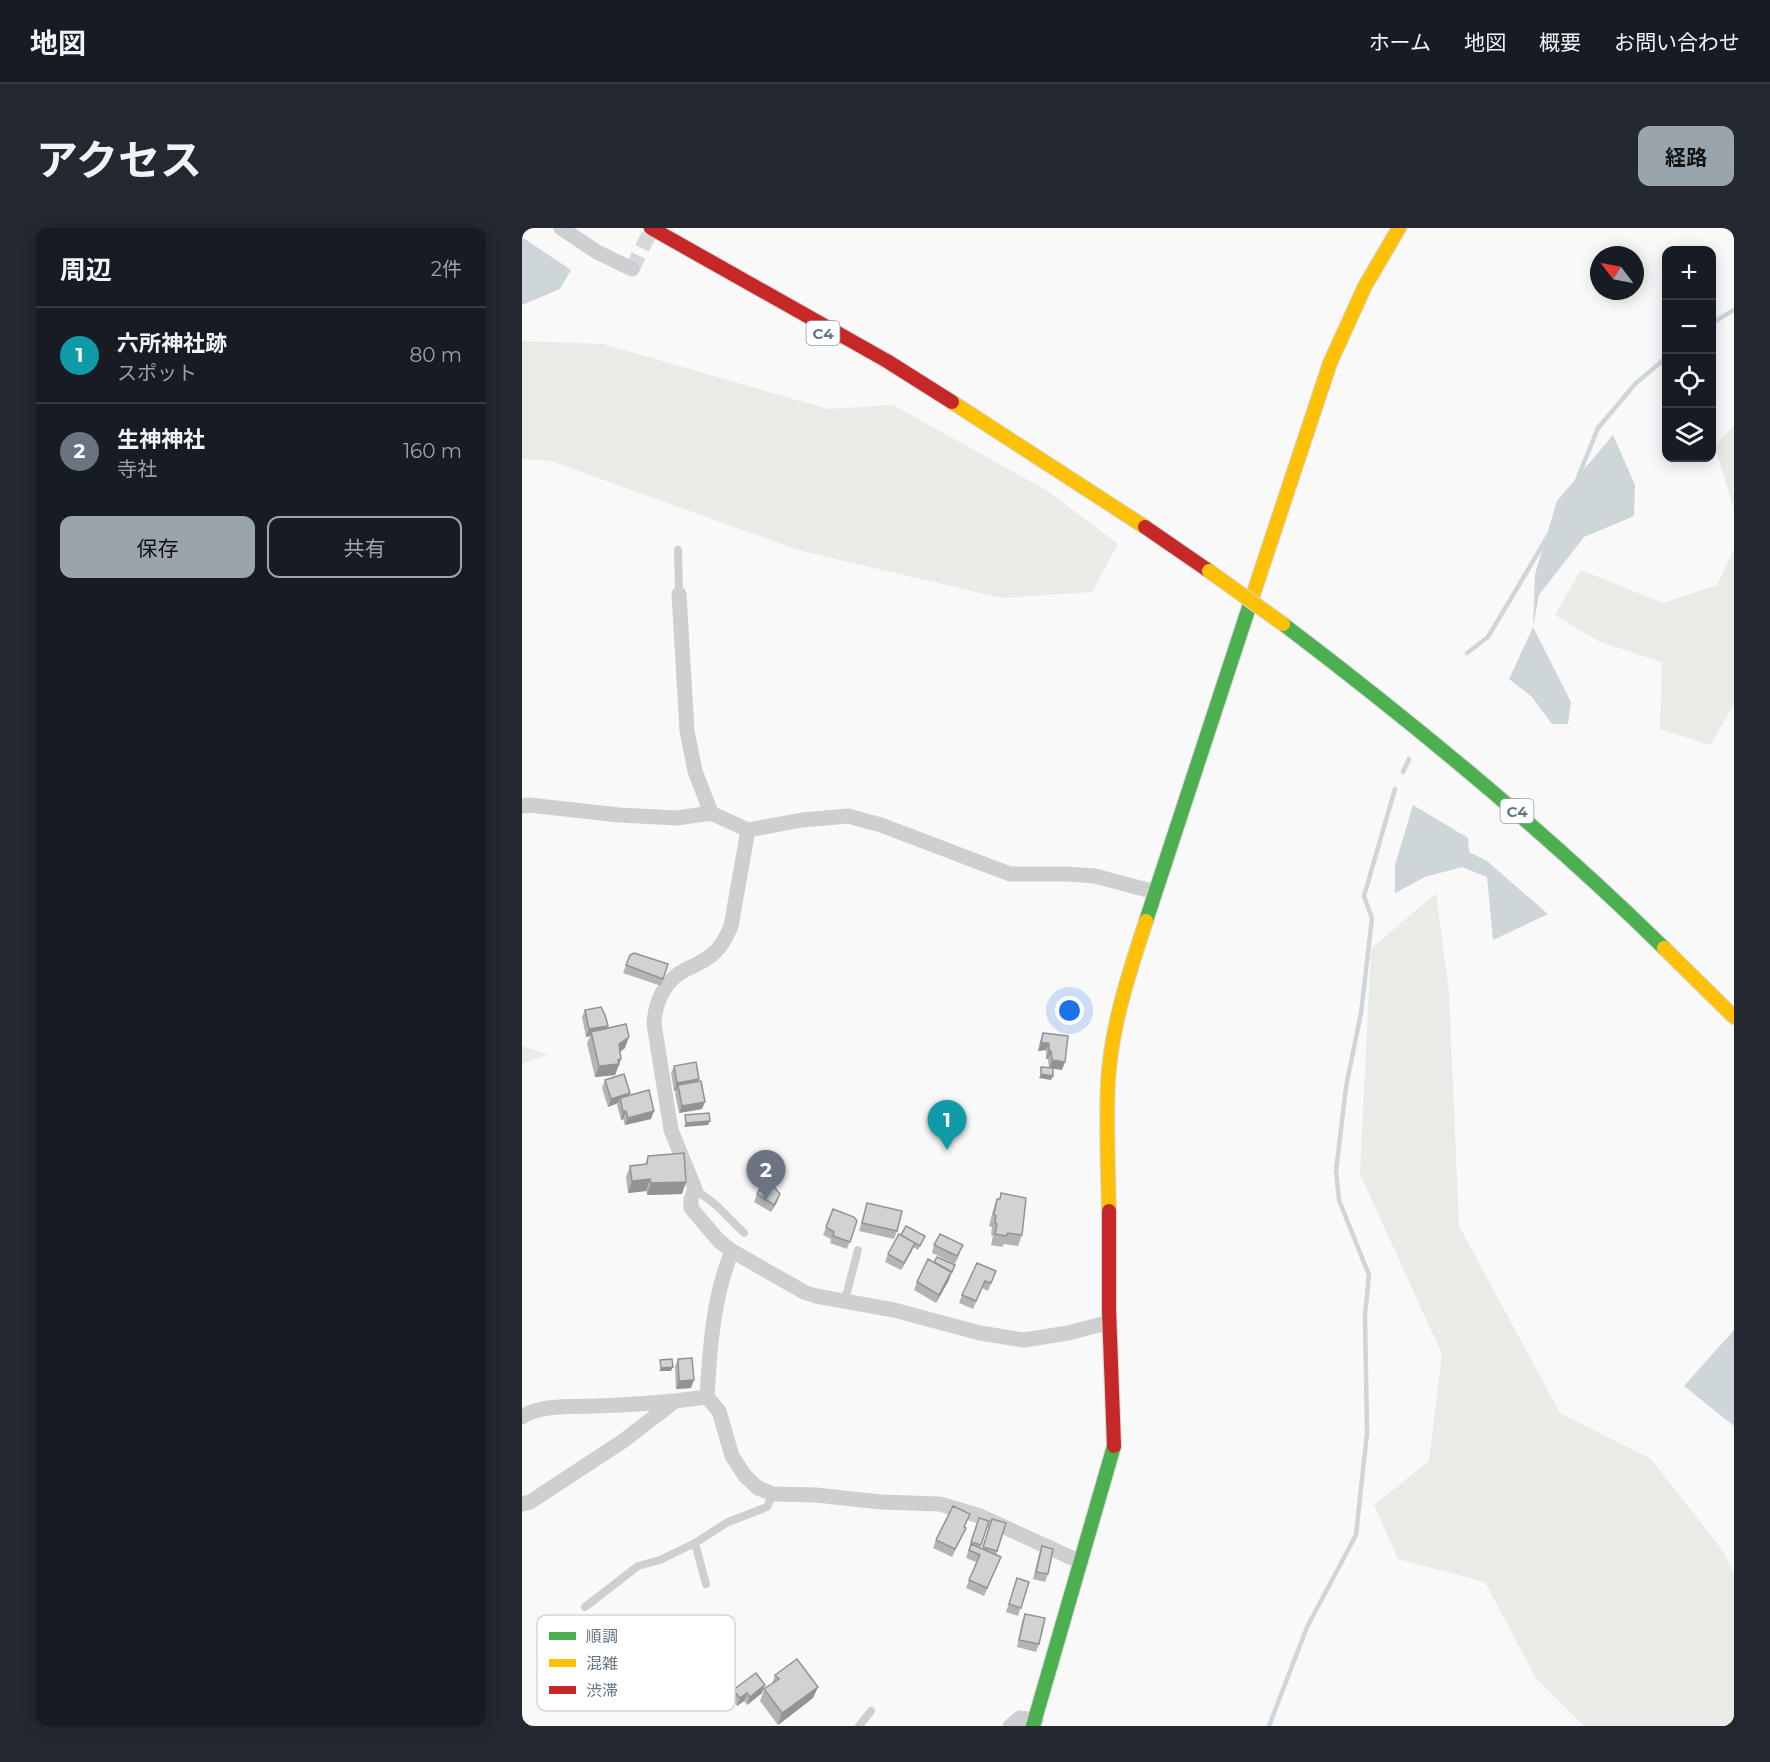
<!DOCTYPE html>
<html lang="ja">
<meta charset="utf-8">
<style>
body{margin:0;font-family:Montserrat,"Noto Sans JP",sans-serif;background:#242831;color:#f1f3f6}
.controls{position:absolute;right:18px;top:18px;display:grid;overflow:hidden;border-radius:12px;box-shadow:0 3px 15px #0003}
.controls button{width:54px;height:54px;display:grid;place-items:center;padding:0;border:0;border-bottom:2px solid #363941;background:#171b24;color:#f1f3f6;font:30px sans-serif}
.compass{position:absolute;left:1068px;top:18px;width:54px;height:54px;border-radius:50%;background:#171b24;box-shadow:0 3px 15px #0003;rotate:302deg}
.you{position:absolute;left:548px;top:783px;width:21px;height:21px;margin:-15px;border:4px solid #fff;border-radius:50%;background:#1a73e8;box-shadow:0 0 0 9px #1a73e833}
.badge{display:grid;place-items:center;width:39px;height:39px;border-radius:50%;background:#99a4ac;color:#fff;font-size:20px;font-weight:700}
.pin{position:absolute;translate:-50% -50px;filter:drop-shadow(0 2px 3px #0008)}
.pin::after{content:'';position:absolute;top:32px;width:21px;height:18px;background:inherit;clip-path:polygon(0 0,100% 0,50% 100%)}
.list{margin:0;padding:0;list-style:none}
h2{display:flex;justify-content:space-between;align-items:center;height:78px;margin:0;padding:0 24px;font-size:26px}
h2 small{font-size:20px;font-weight:400;color:#9ea1a6}
.list li{display:grid;grid-template-columns:39px 1fr auto;gap:18px;align-items:center;box-sizing:border-box;height:96px;padding:0 24px;border-top:2px solid #363941}
.list b{display:block;font-size:22px;white-space:nowrap}
.list p{margin:0;font-size:20px;white-space:nowrap;color:#9ea1a6}
.list em{font-size:20px;font-style:normal;color:#9ea1a6}
.actions{display:flex;gap:12px;padding:18px 24px}
.actions a{flex:1;padding:14px 0;border:2px solid #99a4ac;border-radius:12px;text-align:center;font-size:21px;color:#99a4ac}
.actions .main{background:#99a4ac;color:#111}
.icon{flex:none;width:33px;height:33px;fill:none;stroke:currentColor;stroke-width:2;stroke-linecap:round;stroke-linejoin:round}
.map{position:relative;flex:none;width:1212px;height:1498px;overflow:hidden;border-radius:12px}
header{display:flex;align-items:center;gap:36px;box-sizing:border-box;height:84px;padding:0 30px;background:#171b24;border-bottom:2px solid #363941}
header strong{font-size:28px}
nav{display:flex;gap:33px;margin-inline-start:auto;font-size:21px}
.intro{display:flex;align-items:center;justify-content:space-between;box-sizing:border-box;height:144px;padding:0 36px}
h1{margin:0;font-size:42px}
.button{padding:15px 27px;border-radius:12px;background:#99a4ac;color:#111;font-size:21px;font-weight:700}
main{display:flex;gap:36px;padding:0 36px}
aside{flex:1;background:#171b24;border-radius:12px;box-shadow:0 3px 15px #0003}
.map>svg:first-child{display:block}
.green{fill:#e8ebe6}
.water{fill:#ced6d9}
.lines{fill:none;stroke-linecap:round;stroke-linejoin:round}
.stream{stroke:#ced6d9;stroke-width:4.5}
.street-tunnel{stroke:#d4d8dc;stroke-width:15;stroke-dasharray:15 8;stroke-linecap:butt}
.fast-casing{stroke:#d5d6d7;stroke-width:16}
.slow-casing{stroke:#d5d6d7;stroke-width:16}
.jam-casing{stroke:#d5d6d7;stroke-width:16}
.lane{stroke:#cecfd0;stroke-width:8}
.street{stroke:#cecfd0;stroke-width:15}
.fast{stroke:#4caf50;stroke-width:14}
.slow{stroke:#ffc107;stroke-width:14}
.jam{stroke:#c62828;stroke-width:14}
.slow-bridge-casing{stroke:#d5d6d6;stroke-width:16;stroke-linecap:butt}
.slow-bridge{stroke:#ffc107;stroke-width:14}
.wall{fill:#b3b5b5}
.shaded-wall{fill:#929394}
.building{fill:#d0d2d3;stroke:#929394;stroke-width:1.5}
.labels{text-anchor:middle;dominant-baseline:central;stroke-width:6;stroke-linejoin:round;paint-order:stroke}
.shield{fill:#fff;stroke:#939fa8;stroke-width:1.5}
.shield-label{font-size:15px;font-weight:bold;fill:#657683}
.key{fill:#fff;stroke:#d1d6da;stroke-width:1.5}
.key-label{font-size:16px;fill:#657683}
</style>
<header>
<strong>地図</strong>
<nav><a>ホーム</a><a>地図</a><a>概要</a><a>お問い合わせ</a></nav>
</header>
<div class="intro"><h1>アクセス</h1><a class="button">経路</a></div>
<main>
<aside>
<h2>周辺<small>2件</small></h2>
<ul class="list">
<li><span class="badge" style="background:#0f9aa8">1</span><div><b>六所神社跡</b><p>スポット</p></div><em>80 m</em></li>
<li><span class="badge" style="background:#6b7280">2</span><div><b>生神神社</b><p>寺社</p></div><em>160 m</em></li>
</ul>
<div class="actions"><a class="main">保存</a><a>共有</a></div>
</aside>
<div class="map">
<svg width="1212" height="1498" viewBox="0 0 1212 1498">
<rect width="100%" height="100%" fill="#f9f9f9"/>
<!-- green -->
<path class="green" d="M0,113L81,116L306,181L371,177L524,262L596,316L570,364L480,370L276,322L29,233L0,231Z
M1212,197V282L1193,219Z
M1212,321V477L1188,517L1138,501L1140,434L1078,414L1033,387L1059,342L1141,375L1195,357Z
M914,665L927,764L937,998L1038,1185L1129,1231L1201,1323L1212,1345V1498H1062L1014,1450L963,1354L876,1331L852,1277L907,1233L920,1126L838,946L849,721Z
M0,818L26,826L0,836Z"/>
<!-- water -->
<path class="water" d="M0,9L49,42L38,61L0,77Z
M1091,207L1113,257L1112,288L1062,309L1017,367L1011,399L1049,474L1046,496H1030L1010,469L987,451L1011,399L1013,346L1035,273Z
M891,577L946,610L947,624L965,633L1026,686L971,712L965,649L940,639L903,649L873,665V637Z
M1212,1102V1198L1162,1158Z"/>
<g class="lines">
<!-- stream -->
<path class="stream" d="M1190,95L1212,82
M1055,252L1076,200L1114,155L1144,130
M945,425L966,409L1026,308
M881,544L887,531
M747,1498L785,1399L834,1307L845,1205L843,1087L847,1047L817,972L814,943L824,859L839,785L850,690L842,668L873,561"/>
<!-- street-tunnel -->
<path class="street-tunnel" d="M110,41L130,0"/>
<defs>
<path id="fast" d="M761,396C894,497 1023,603 1142,720
M624,693L730,370
M511,1498L592,1218"/>
<path id="slow" d="M430,174L623,299
M730,370L808,135L843,58L877,0
M1142,720L1212,789
M587,983C586,940 584,897 586,854C589,799 607,745 624,693"/>
<path id="jam" d="M129,0L365,133L430,174
M623,299L687,343
M587,983V1082L592,1218"/>
</defs>
<!-- fast casing -->
<use href="#fast" class="fast-casing"/>
<!-- slow casing -->
<use href="#slow" class="slow-casing"/>
<!-- jam casing -->
<use href="#jam" class="jam-casing"/>
<!-- lane -->
<path class="lane" d="M156,322L157,366
M173,961L195,978L222,1005
M323,1072L336,1022
M173,1315L184,1356
M63,1379L116,1338L138,1332L173,1315L206,1294L245,1279L251,1266
M337,1498L349,1483"/>
<!-- street -->
<path class="street" d="M39,0L75,24L110,41
M157,366L165,503L173,543L189,585
M0,578L7,577L97,587L155,590L189,585L226,602L280,592L326,588L359,597L488,646H544L573,648L633,664
M226,602L209,698C205,707 202,715 195,722C186,732 175,736 163,742C143,752 133,774 132,796L149,902L173,961L169,971V980L197,1013L210,1023L282,1064L294,1068L372,1082L458,1105L502,1112L546,1105L588,1094
M210,1023C191,1069 188,1119 185,1169L197,1183L210,1228L223,1248L236,1260L251,1266L294,1267L358,1274L418,1276L458,1288L559,1334
M0,1189C20,1176 51,1179 74,1178C99,1177 124,1176 150,1173
M0,1276L8,1274L101,1213L153,1173L185,1169
M488,1498L498,1490L514,1492"/>
<!-- fast -->
<use href="#fast" class="fast"/>
<!-- slow -->
<use href="#slow" class="slow"/>
<!-- jam -->
<use href="#jam" class="jam"/>
<defs>
<path id="slow-bridge" d="M687,343L761,396"/>
</defs>
<!-- slow-bridge casing -->
<use href="#slow-bridge" class="slow-bridge-casing"/>
<!-- slow-bridge -->
<use href="#slow-bridge" class="slow-bridge"/>
</g>
<!-- wall -->
<path class="wall" d="M108,727L141,751L139,758L101,745Z
M63,782L86,798L85,800L103,820L98,824L99,831L93,847L73,849L65,815L68,808L64,809L60,789Z
M521,805L540,842L527,840L526,831H524V822L516,823L518,813Z
M152,838L177,853L180,881L157,885L153,865L154,863H152L149,845Z
M83,852L108,865L107,867L129,891L103,897L101,891L99,892L95,877L96,875L86,879L80,860Z
M126,928L164,954L160,966L125,967L124,963L106,965L104,949L108,938L123,937Z
M235,966L255,974L249,984L232,974Z
M475,971L500,1007L496,1018L482,1016L480,1019L469,1017L471,1008L469,1007L470,999L467,998L471,982Z
M345,975L375,1003L372,1011L337,1003Z
M311,981L335,993L325,1021L308,1015L309,1011L301,1007Z
M403,1008L396,1022L391,1019L379,1042L363,1034L366,1026Z
M412,1017L438,1025L433,1036L410,1025Z
M412,1034L433,1037L427,1052L414,1075L392,1062L395,1054Z
M474,1043L466,1063L460,1060L451,1081L437,1075L440,1067Z
M156,1131L169,1160L154,1161L153,1138Z
M457,1290L467,1293L458,1320L461,1321L467,1299L484,1295L474,1327L476,1336L462,1368L444,1360L454,1334L444,1330Z
M445,1294L442,1299L441,1307L430,1329L411,1320L414,1312Z
M520,1318L526,1346L523,1354L511,1351L517,1326Z
M495,1350L507,1354L496,1388L484,1384Z
M503,1386L517,1416L514,1424L495,1419L500,1394Z
M253,1447L296,1459L291,1470L256,1497L238,1473L242,1461L250,1456Z
M211,1462L240,1465L225,1477L222,1473L215,1478L209,1469Z"/>
<!-- shaded-wall -->
<path class="shaded-wall" d="M86,798L83,806L69,804L68,808L64,809L67,801Z
M107,809L103,820L93,827L97,816Z
M519,815H527L524,822L516,823Z
M527,823H529L526,831H524Z
M99,831L93,847L73,849L77,838Z
M530,832L543,834L540,842L527,840Z
M519,846L531,848L529,852L517,850Z
M177,851L175,859L156,857L154,863H152L155,855Z
M108,865L105,872L98,870L96,875L86,879L89,871Z
M183,874L180,881L157,885L160,878Z
M104,883L101,891L99,892L101,884Z
M132,883L129,891L103,897L106,890Z
M188,893L186,897L162,899L164,895Z
M128,951L124,963L106,965L110,953Z
M164,954L160,966L125,967L129,955Z
M258,966L255,974L249,984L252,977Z
M393,1015L390,1023L379,1042L382,1035Z
M429,1044L427,1052L414,1075L417,1067Z
M151,1139L149,1143H137L139,1140Z
M172,1152L169,1160L154,1161L157,1153Z
M243,1457L240,1465L225,1477L228,1469Z
M296,1459L291,1470L256,1497L260,1485Z
M225,1465L222,1473L215,1478L218,1470Z"/>
<!-- building -->
<path class="building" d="M112,725L146,736L141,751L104,737L108,727Z
M79,779L83,787L86,798L67,801L63,782Z
M104,796L107,809L97,816L99,831L96,832L97,836L77,838L69,804Z
M521,805L546,808L543,834L530,832L529,823H527V815H519Z
M174,834L177,851L155,855L152,838Z
M519,839L531,840V848L519,846Z
M102,846L108,865L89,871L83,852Z
M179,853L183,874L160,878L156,857Z
M127,862L132,883L106,890L104,883L101,884L98,870Z
M187,885L188,893L164,895L163,887Z
M162,925L164,954L129,955L128,951L110,953L108,938L125,936L126,928Z
M241,956L245,959L247,956L253,960L258,966L252,977L235,966Z
M479,965L504,970L500,1007L486,1005L484,1008L473,1006L475,996L473,995L474,988L472,986L475,971H478Z
M345,975L380,983L375,1003L340,995Z
M311,981L332,989L335,993L328,1014L311,1008L312,1004L304,999Z
M384,998L403,1008L398,1018L379,1007Z
M377,1006L393,1015L382,1035L366,1026Z
M418,1006L441,1017L435,1028L412,1017Z
M415,1029L433,1037L430,1044L412,1034Z
M406,1031L429,1044L417,1067L395,1054Z
M455,1035L474,1043L469,1055L463,1053L454,1073L440,1067Z
M170,1130L172,1152L157,1153L156,1131Z
M150,1131L151,1139L139,1140L138,1132Z
M431,1278L448,1286L442,1299L444,1300L433,1321L414,1312Z
M457,1290L467,1293L459,1317L449,1314Z
M470,1291L484,1295L475,1323L461,1319Z
M449,1316L479,1329L465,1360L447,1352L458,1327L447,1322Z
M520,1318L531,1321L526,1346L514,1344Z
M495,1350L507,1354L499,1380L487,1376Z
M503,1386L523,1390L517,1416L497,1412Z
M275,1431L296,1459L260,1485L242,1461L257,1451L253,1447Z
M234,1445L243,1457L228,1469L225,1465L218,1470L211,1462Z"/>
<g class="labels">
<!-- shield labels -->
<g class="shield">
<rect x="284.5" y="93" width="33" height="24" rx="4.5"/>
<rect x="978.5" y="571" width="33" height="24" rx="4.5"/>
</g>
<g class="shield-label">
<text x="301" y="105">C4</text>
<text x="995" y="583">C4</text>
</g>
</g>
<!-- legend -->
<rect x="15" y="1387" width="198" height="96" rx="9" class="key"/>
<rect x="27" y="1404" width="27" height="8" fill="#4caf50"/>
<rect x="27" y="1431" width="27" height="8" fill="#ffc107"/>
<rect x="27" y="1458" width="27" height="8" fill="#c62828"/>
<g class="key-label">
<text x="64" y="1414">順調</text>
<text x="64" y="1441">混雑</text>
<text x="64" y="1468">渋滞</text>
</g>
</svg>
<div class="controls">
<button>+</button>
<button>−</button>
<button><svg class="icon" aria-label="locate" viewBox="0 0 24 24"><circle cx="12" cy="12" r="6"/><path d="M12 2v4M12 18v4M2 12h4M18 12h4"/></svg></button>
<button><svg class="icon" aria-label="layers" viewBox="0 0 24 24"><path d="M12 4l9 5-9 5-9-5zM3 14l9 5 9-5"/></svg></button>
</div>
<svg class="compass" viewBox="-18 -18 36 36"><path d="M0-13l5 13h-10z" fill="#e53935"/><path d="M0 13l5-13h-10z" fill="#9ea1a6"/></svg>
<div class="you"></div>
<div class="pin badge" style="left:425px;top:922px;background:#0f9aa8">1</div>
<div class="pin badge" style="left:244px;top:972px;background:#6b7280">2</div>
</div>
</main>
